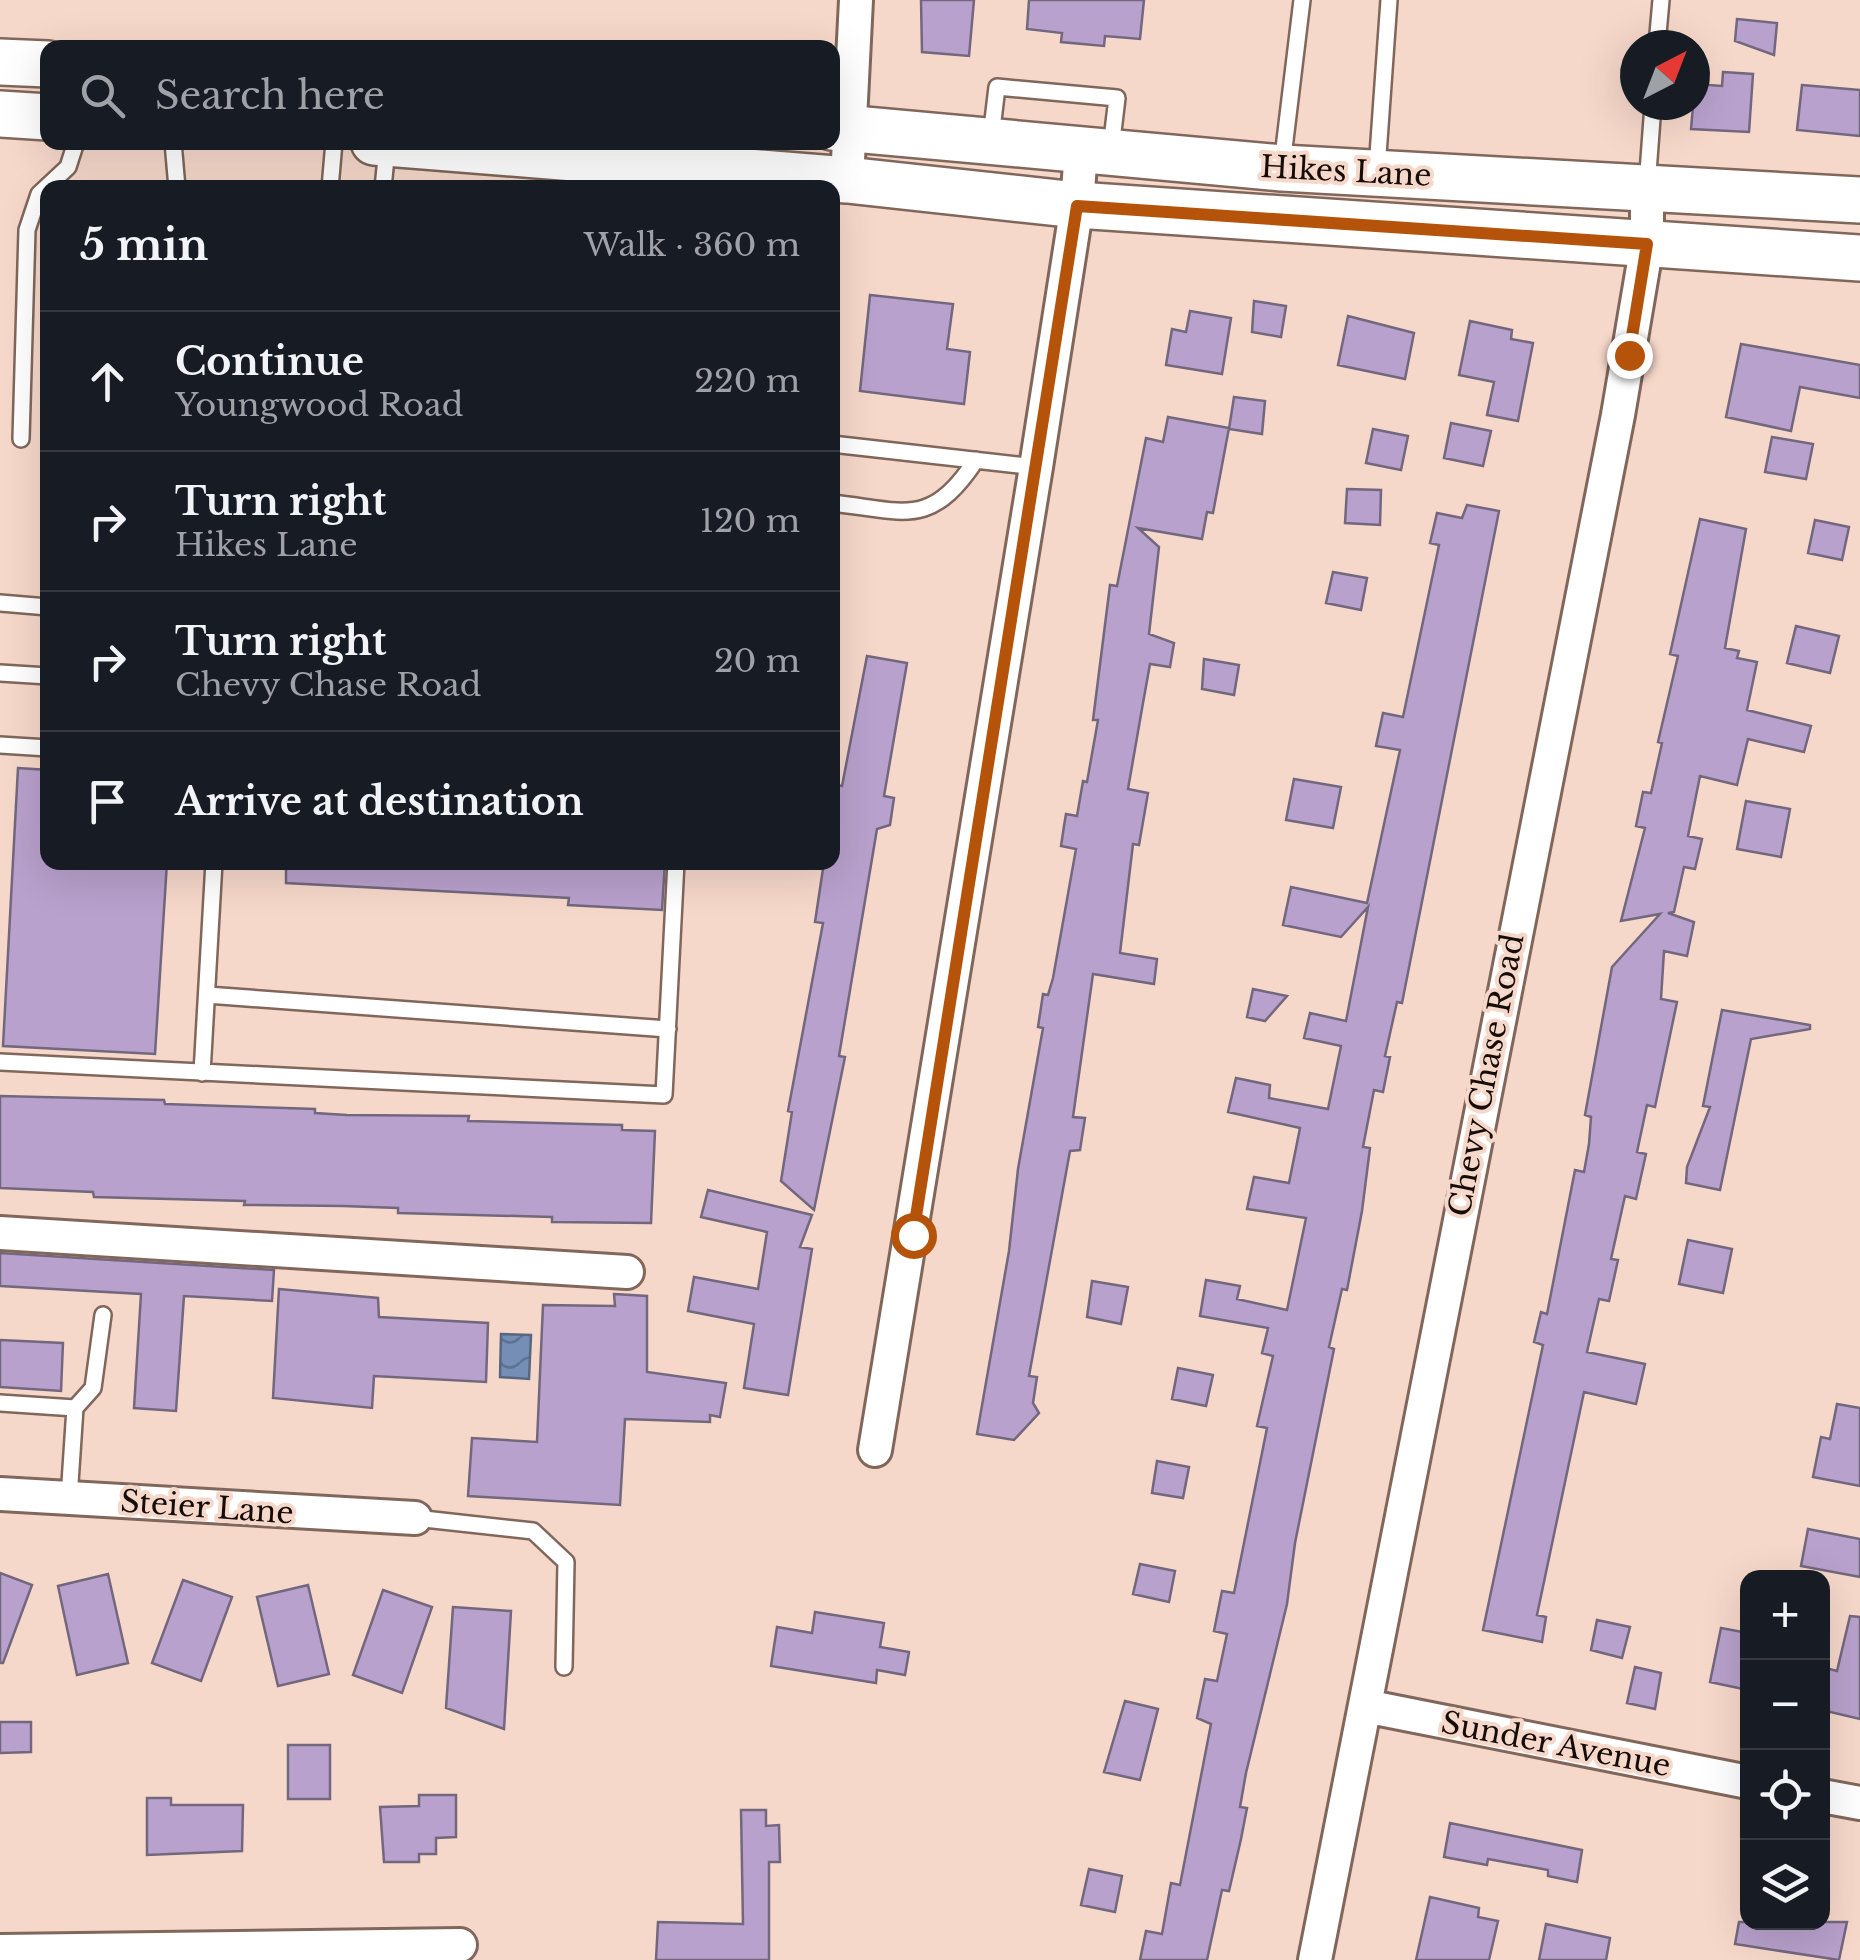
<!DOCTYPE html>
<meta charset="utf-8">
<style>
body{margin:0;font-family:"Libre Baskerville",serif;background:#242831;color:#f1f3f6}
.controls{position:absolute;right:30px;bottom:30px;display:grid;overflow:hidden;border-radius:20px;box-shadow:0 10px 40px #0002}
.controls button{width:90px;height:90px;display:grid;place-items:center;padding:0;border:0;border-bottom:2px solid #363941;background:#171b24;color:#f1f3f6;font:50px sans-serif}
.compass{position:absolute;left:1620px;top:30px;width:90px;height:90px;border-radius:50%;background:#171b24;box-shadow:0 10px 40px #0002;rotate:42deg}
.stop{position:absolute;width:30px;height:30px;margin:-22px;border:8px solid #b45309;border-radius:50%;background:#fff}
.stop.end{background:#b45309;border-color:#fff;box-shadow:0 2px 10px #0008}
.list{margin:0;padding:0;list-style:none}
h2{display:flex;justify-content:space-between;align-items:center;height:130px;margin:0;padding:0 40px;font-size:42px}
h2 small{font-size:32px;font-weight:400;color:#9ea1a6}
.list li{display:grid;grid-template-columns:65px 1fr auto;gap:30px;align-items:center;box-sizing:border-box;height:140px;padding:0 40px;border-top:2px solid #363941}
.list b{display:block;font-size:38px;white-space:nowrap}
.list p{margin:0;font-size:32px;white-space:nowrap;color:#9ea1a6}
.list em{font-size:32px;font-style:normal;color:#9ea1a6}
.icon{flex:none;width:55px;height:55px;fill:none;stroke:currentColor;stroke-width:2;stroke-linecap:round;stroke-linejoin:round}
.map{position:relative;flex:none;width:1860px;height:1960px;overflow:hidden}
.search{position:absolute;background:#171b24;box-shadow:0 10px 40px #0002;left:40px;top:40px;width:800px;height:110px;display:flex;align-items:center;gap:25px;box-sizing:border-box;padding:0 35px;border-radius:20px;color:#9ea1a6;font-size:38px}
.panel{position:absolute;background:#171b24;box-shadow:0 10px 40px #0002;left:40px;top:180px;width:800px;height:690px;border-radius:20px}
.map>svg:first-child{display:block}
.water{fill:url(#water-waves);stroke:#586781;stroke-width:2.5}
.building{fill:#b8a1cc;stroke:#73677e;stroke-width:2.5}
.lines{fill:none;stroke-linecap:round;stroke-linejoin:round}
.lane-casing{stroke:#81675b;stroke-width:20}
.street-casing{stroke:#81675b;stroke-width:38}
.secondary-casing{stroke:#81675b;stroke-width:50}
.lane{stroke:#fff;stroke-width:15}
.street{stroke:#fff;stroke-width:32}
.secondary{stroke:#fff;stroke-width:45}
.route{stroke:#b45309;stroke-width:12}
.labels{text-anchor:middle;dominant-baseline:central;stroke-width:8;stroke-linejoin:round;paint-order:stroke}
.street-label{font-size:30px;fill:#150c08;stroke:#f6d8ca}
</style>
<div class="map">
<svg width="1860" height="1960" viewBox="0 0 1860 1960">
<defs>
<pattern id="water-waves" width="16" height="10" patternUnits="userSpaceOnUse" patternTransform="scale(2.5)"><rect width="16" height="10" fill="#748eb5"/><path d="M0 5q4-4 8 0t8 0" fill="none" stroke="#5e7291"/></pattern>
</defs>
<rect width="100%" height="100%" fill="#f6d8ca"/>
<!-- water -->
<path class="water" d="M501,1334L531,1335L529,1379L500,1377Z"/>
<!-- building -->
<path class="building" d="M921,0H974L969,56L922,52Z
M1029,0H1144L1140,39L1105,36L1104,46L1061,42L1062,33L1027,29Z
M1737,19L1777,23L1774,55L1735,41Z
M1723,72L1753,74L1749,132L1691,129L1695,84L1722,86Z
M1802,85L1860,90V136L1797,130Z
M870,295L953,304L947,349L970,352L964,404L860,391Z
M1254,301L1286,306L1281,337L1252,332Z
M1190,311L1231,318L1222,374L1166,365L1172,329L1186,332Z
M1348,316L1414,333L1405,379L1338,365Z
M1470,321L1512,330L1511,339L1533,343L1518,421L1487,415L1494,382L1459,375Z
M1741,344L1860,365V398L1800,387L1791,431L1726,417Z
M1234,397L1265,401L1262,434L1229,429Z
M1168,417L1229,428L1213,513L1207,512L1202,539L1138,528L1159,547L1149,634L1174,643L1170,667L1150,664L1143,703L1128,789L1148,793L1139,845L1133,844L1120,953L1157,959L1154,984L1093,974L1073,1117L1085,1118L1080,1150L1070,1151L1029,1376L1037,1377L1033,1403L1039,1413L1014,1440L977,1434L1009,1251L1018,1169L1043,1028L1038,1027L1043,994L1048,995L1053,978L1076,849L1061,846L1064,826L1066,814L1077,816L1083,781L1087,782L1098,720H1093L1110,585L1117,586L1146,438L1163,442Z
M1451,423L1491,431L1483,466L1444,458Z
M1373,429L1408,436L1401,470L1366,463Z
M1772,437L1813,444L1806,479L1765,472Z
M1347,489L1381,490L1380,525L1345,523Z
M1467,505L1499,511L1402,1003L1397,1002L1385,1056L1390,1057L1383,1092L1374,1090L1363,1147L1370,1148L1362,1211L1347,1290L1342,1289L1329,1347L1334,1349L1295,1543L1287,1604L1246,1773L1240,1807L1247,1808L1241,1839L1229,1891L1222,1890L1207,1960H1140L1146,1931L1162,1934L1171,1883L1180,1885L1211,1724L1197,1718L1205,1679L1217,1681L1227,1634L1214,1631L1222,1591L1234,1593L1267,1428L1257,1426L1273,1356L1262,1353L1268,1328L1200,1316L1206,1280L1240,1286L1237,1299L1287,1310L1306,1218L1247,1209L1254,1177L1289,1183L1300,1128L1228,1112L1236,1078L1270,1085L1269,1098L1328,1109L1341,1046L1304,1038L1310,1013L1346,1021L1368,907L1341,937L1283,925L1291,887L1367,903L1400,750L1376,746L1383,713L1403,717L1439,545L1430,543L1437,513L1462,518Z
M1700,519L1746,529L1725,648L1739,651L1737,658L1757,662L1747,710L1811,726L1804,752L1748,739L1737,785L1700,776L1688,836L1702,839L1695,869L1684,867L1674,912L1668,913L1694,922L1687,956L1664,951L1661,999L1677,1002L1655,1107L1647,1105L1637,1152L1646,1154L1636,1199L1625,1196L1611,1259L1618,1260L1609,1301L1599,1299L1587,1352L1645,1364L1636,1404L1584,1392L1537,1615L1546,1617L1542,1642L1483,1630L1543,1345L1534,1342L1541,1312L1547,1314L1575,1170L1584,1172L1589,1144L1591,1117L1585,1115L1612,967L1660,914L1621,921L1645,828L1636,826L1643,792L1651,793L1662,743L1658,742L1678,656L1670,654Z
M1815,520L1849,527L1842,560L1808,553Z
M1333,572L1367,578L1361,610L1326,603Z
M1796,626L1839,636L1830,673L1787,663Z
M867,656L907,663L884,796L894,798L890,825L877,829L839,1056L845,1057L814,1210L781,1181L792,1112L788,1111L823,923L815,922L824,862H832V784L842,786Z
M1204,659L1239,665L1234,695L1202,689Z
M18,768L48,770V862H167L155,1054L3,1046Z
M1294,779L1341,787L1333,828L1286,820Z
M1746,801L1790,809L1781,857L1737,849Z
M286,862H665L662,910L568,905L569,898L286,883Z
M1253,989L1287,996L1265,1021L1247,1017Z
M1722,1010L1810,1025V1029L1751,1039L1720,1190L1686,1183L1687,1167L1710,1107L1703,1106Z
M0,1096L164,1100L165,1104L315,1109V1113L347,1115L469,1116L468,1121L622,1125V1130L655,1131L651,1223L552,1222V1217L398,1213V1208L343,1206L244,1205L245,1201L94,1197L93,1192L0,1188Z
M708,1190L812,1215L800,1247L812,1249L788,1395L744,1388L754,1324L688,1311L694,1277L758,1289L767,1232L701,1217Z
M1688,1240L1732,1249L1723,1293L1679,1284Z
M0,1253L274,1270L272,1301L184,1296L176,1411L134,1408L141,1294L0,1286Z
M1092,1281L1128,1287L1121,1324L1087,1317Z
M279,1289L378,1298L379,1317L488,1323L486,1382L374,1376L372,1408L273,1398Z
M614,1294L647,1296V1372L726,1383L720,1417L710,1415V1422L625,1419L620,1505L468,1496L472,1438L537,1442L543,1305L615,1306Z
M0,1340L63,1343L61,1391L0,1387Z
M1178,1368L1213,1375L1206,1406L1172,1399Z
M1837,1404L1860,1408V1486L1813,1477L1821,1437L1830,1439Z
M1157,1461L1189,1467L1183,1498L1152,1493Z
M1808,1529L1860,1539V1577L1801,1566Z
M1140,1564L1175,1571L1169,1602L1133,1594Z
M0,1573L32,1585L3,1663H0Z
M108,1574L128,1663L77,1675L58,1586Z
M183,1580L232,1597L201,1681L152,1663Z
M308,1585L329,1674L278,1686L257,1597Z
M383,1590L432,1607L402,1693L353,1675Z
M453,1607L511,1611L504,1729L446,1708Z
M815,1612L884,1623L880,1647L909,1652L905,1675L877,1670L876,1683L771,1666L777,1627L812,1633Z
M1850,1616L1860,1617V1719L1822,1710V1667L1837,1671Z
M1597,1620L1630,1627L1622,1658L1591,1650Z
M1721,1628L1748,1633L1743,1689L1710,1682Z
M1635,1667L1661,1673L1655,1709L1627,1703Z
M1125,1701L1158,1709L1140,1780L1104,1772Z
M0,1722H31V1752L0,1753Z
M288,1745H330V1799H288Z
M419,1795H456V1837L436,1838V1854H419V1862H384L380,1807L419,1806Z
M147,1798H171V1805H243L242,1851L147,1855Z
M741,1810H766V1826L779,1825L780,1862H769V1960H656L658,1922L743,1924Z
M1450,1823L1582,1850L1577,1882L1548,1876V1870L1488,1859L1487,1865L1444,1857Z
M1089,1869L1122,1876L1115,1912L1081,1905Z
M1430,1897L1479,1908L1478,1917L1498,1921L1489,1960H1416Z
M1739,1922H1847L1839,1960L1735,1944Z
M1546,1924L1610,1938L1606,1960H1539Z"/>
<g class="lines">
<defs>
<path id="lane" d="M1657,45L1661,0
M991,137L997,87L1117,98L1111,148
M173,142L177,188
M1282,165L1302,0
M1377,169L1389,0
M1647,186L1653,105
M330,188L334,142
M383,188L387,148
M21,439L27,230L39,194L68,167L76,142
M832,444L1036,467
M832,503C905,511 930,529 976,460
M0,603L48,607
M0,673L48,676
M0,745L48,748
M207,995L668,1029
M0,1062L664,1095L676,862
M202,1073L214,862
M0,1403L75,1408L69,1498
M75,1408L93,1388L103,1315
M415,1518L533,1531L566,1562L564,1667"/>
<path id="street" d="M847,180L856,0
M0,1233L627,1272
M875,1450L1036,467L1077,205L1081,150
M0,1494L415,1518
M1365,1706L1748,1782
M1822,1796L1860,1803
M0,1951L460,1945
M1315,1960L1618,415L1647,244V188"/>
<path id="secondary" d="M0,62L48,64
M0,114L48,117
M832,127L1282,168L1860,200
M374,142L847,180L1077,205L1860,258"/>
</defs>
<!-- lane casing -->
<use href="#lane" class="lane-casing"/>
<!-- street casing -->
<use href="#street" class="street-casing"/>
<!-- secondary casing -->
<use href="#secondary" class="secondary-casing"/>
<!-- lane -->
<use href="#lane" class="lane"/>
<!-- street -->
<use href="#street" class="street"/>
<!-- secondary -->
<use href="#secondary" class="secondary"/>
</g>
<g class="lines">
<!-- route -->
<path class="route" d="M913,1235L1077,206L1647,244L1629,355"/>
</g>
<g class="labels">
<!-- street labels -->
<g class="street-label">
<text transform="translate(1346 171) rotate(3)">Hikes Lane</text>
<text transform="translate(1486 1075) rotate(-79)">Chevy Chase Road</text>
<text transform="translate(207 1507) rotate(4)">Steier Lane</text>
<text transform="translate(1556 1744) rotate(11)">Sunder Avenue</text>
</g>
</g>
</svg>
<div class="controls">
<button>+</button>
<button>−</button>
<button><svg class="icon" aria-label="locate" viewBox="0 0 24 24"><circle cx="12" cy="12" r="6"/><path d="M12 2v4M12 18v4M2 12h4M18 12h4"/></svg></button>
<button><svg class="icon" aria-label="layers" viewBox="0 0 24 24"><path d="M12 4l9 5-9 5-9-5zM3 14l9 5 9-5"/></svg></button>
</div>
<svg class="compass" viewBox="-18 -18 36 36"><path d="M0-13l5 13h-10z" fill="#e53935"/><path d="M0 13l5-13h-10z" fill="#9ea1a6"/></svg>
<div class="stop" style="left:913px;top:1235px"></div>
<div class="stop end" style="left:1629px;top:355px"></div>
<div class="search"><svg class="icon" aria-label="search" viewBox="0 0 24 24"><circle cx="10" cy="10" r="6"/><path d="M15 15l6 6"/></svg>Search here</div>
<section class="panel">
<h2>5 min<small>Walk · 360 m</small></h2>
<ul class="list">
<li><svg class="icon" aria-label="ahead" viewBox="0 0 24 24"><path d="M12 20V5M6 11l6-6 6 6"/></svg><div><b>Continue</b><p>Youngwood Road</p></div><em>220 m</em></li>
<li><svg class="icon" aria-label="right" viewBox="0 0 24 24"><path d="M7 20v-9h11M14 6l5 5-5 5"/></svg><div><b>Turn right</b><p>Hikes Lane</p></div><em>120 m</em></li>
<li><svg class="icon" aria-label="right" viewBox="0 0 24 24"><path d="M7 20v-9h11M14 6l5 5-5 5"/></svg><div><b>Turn right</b><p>Chevy Chase Road</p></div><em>20 m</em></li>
<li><svg class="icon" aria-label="arrive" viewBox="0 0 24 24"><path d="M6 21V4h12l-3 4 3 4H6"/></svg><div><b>Arrive at destination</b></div></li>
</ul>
</section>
</div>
